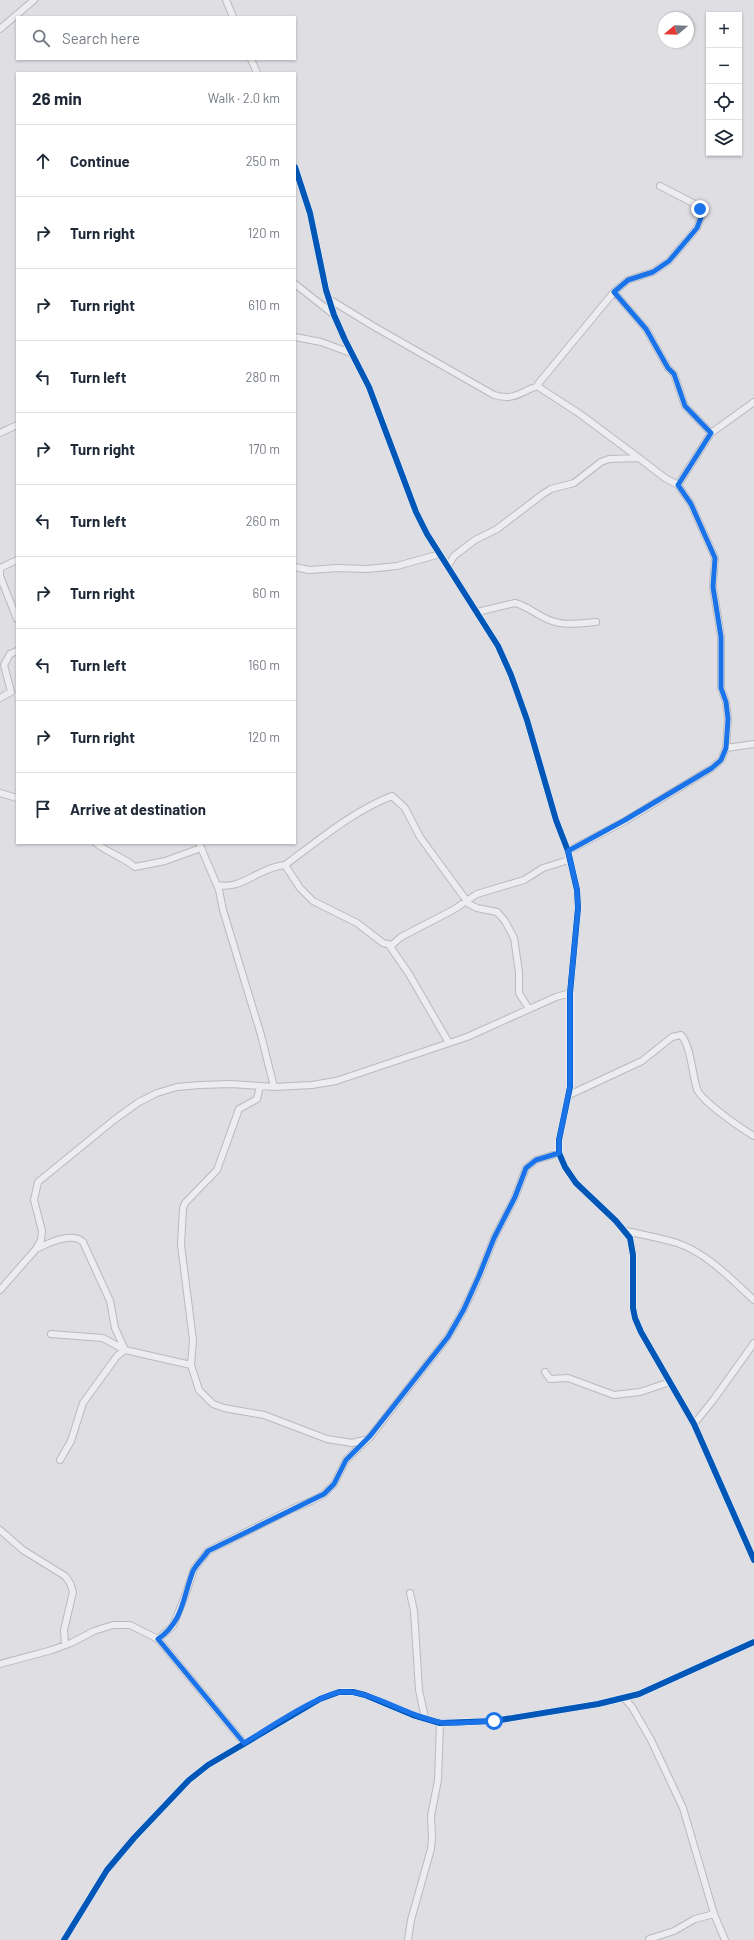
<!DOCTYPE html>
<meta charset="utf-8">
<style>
body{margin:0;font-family:Barlow,sans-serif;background:#f2f2f3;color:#1f2937}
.controls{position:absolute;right:12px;top:12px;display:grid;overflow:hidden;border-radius:0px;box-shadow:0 1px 3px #0004}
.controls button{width:36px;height:36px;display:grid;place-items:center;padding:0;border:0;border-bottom:1px solid #e0e1e3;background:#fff;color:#1f2937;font:20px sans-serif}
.compass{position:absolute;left:658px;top:12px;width:36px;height:36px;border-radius:50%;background:#fff;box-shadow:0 1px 3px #0004;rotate:251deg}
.stop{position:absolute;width:12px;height:12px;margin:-9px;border:3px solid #1a73e8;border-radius:50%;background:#fff}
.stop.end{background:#1a73e8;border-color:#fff;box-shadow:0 1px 4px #0008}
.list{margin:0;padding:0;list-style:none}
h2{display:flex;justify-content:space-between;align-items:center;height:52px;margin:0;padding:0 16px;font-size:17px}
h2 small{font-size:13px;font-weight:400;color:#747a83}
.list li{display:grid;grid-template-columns:26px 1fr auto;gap:12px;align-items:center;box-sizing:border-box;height:72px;padding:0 16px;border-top:1px solid #e0e1e3}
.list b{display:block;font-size:15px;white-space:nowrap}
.list em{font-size:13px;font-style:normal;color:#747a83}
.icon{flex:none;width:22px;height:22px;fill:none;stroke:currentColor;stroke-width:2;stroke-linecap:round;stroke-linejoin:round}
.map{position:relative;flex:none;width:754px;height:1940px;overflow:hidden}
.search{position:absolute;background:#fff;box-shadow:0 1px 3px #0004;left:16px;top:16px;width:280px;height:44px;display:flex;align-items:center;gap:10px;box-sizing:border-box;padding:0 14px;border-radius:0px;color:#747a83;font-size:15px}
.panel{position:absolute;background:#fff;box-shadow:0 1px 3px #0004;left:16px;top:72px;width:280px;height:772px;border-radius:0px}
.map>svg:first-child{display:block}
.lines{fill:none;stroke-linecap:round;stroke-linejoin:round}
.minor-casing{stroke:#b9babf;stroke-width:8}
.minor{stroke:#ededf0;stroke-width:6}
.cycleway-casing{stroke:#eaecf4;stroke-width:8}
.cycleway{stroke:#0057b8;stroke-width:6}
.route{stroke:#1a73e8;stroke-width:5}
</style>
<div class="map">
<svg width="754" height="1940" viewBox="0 0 754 1940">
<rect width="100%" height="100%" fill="#dedee3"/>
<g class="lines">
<defs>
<path id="minor" d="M226,0L233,17
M0,29L34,0
M251,59L257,73
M295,167L310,213L326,290L334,315L345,340L369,387L416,512L427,534L498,646L511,675L527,720L556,820L568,851L577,890L578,908L570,993V1087L559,1140V1153L565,1167L576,1183L616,1221L630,1238L633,1255V1308L635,1318L641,1332L694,1424L754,1560
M295,284L333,314
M614,292L646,329L668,368L674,374L685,406L711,433
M329,299L373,326L494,395C515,401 519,392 538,386
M295,337L321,342L351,353
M0,433L17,425
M639,458L580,414L540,388L538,384L614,292L628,280L653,272L669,261L697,228L702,215L695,204L660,186
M678,485L711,433L754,402
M17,560L0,568V576L17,619
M448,566L454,556L475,540L497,529L543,494L551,489L574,483L601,462L609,459L639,458L665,478L678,485L691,504L715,558L713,587L721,637V688L726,702L728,719L726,748L721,760L712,768L625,821L568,851
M295,567L309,570L337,568L367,569L397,566L440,554
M477,612L515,603C528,606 539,617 552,621C565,626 582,623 596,622
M0,698L11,692L4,665L10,654L17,651
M726,748L754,744
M0,793L17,798
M96,843C108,853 123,857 135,867L165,861L201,848
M199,843L219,890L223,910L261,1035L274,1087
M285,865C319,840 353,811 392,796L405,808L420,837L469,904L477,908L497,912L505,921L514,938L519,972V993L529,1009
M217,885C237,889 249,877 267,870C273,867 279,866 285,865L300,888L313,901L357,923L383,943L392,945L401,937L453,910L477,894L524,880L543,868L569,860
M389,945L409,974L449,1043
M260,1086L257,1099L239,1109L217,1170L185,1203L183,1208L181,1245L193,1340L191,1365L199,1390L213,1404L224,1408L264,1415L327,1439L352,1443L364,1440
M569,1095L642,1061L672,1037L681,1035C691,1046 692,1074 697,1089C701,1101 742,1129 754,1136
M626,1231C643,1235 661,1238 677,1243C707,1253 731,1279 754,1300
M36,1249C47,1244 72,1231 83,1242L110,1301L115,1328L125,1350L117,1356L83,1403L71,1441L60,1460
M0,1290L36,1249L41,1240L42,1231L34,1200L38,1182L114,1120L139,1102L157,1093L177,1087L200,1085L231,1084L274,1087L312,1085L336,1081L467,1037L556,997L570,993
M51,1334L103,1338L125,1350L191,1365
M545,1372L550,1379L568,1378L614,1395L640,1392L670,1382
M694,1424L714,1399L754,1343
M0,1530L23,1550L65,1576L70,1583L73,1592L64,1630L65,1645
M410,1593L414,1611L419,1690L425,1718
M158,1639L173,1626L185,1596L194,1569L208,1551L292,1509L311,1501L324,1494L334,1484L346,1460L370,1437L448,1337L464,1309L479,1277L494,1238L515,1197L526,1168L536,1160L559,1153
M0,1664L52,1650L71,1643L94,1631L113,1625H130L158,1639L244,1743
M624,1698L632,1707L651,1740L683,1808L714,1914L725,1940
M649,1939L674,1931L695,1919L714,1914
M64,1940L107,1870L134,1838L189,1780L208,1765L320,1699L339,1692H353L365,1695L413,1715L440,1723L494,1721L598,1704L639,1694L754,1642
M408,1940L411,1920L431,1849L432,1838L431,1816L438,1780L440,1723"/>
</defs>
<!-- minor casing -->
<use href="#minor" class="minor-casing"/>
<!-- minor -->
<use href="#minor" class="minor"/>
<defs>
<path id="cycleway" d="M295,167L310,213L326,290L334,315L345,340L369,387L416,512L427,534L498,646L511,675L527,720L556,820L568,851L577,890L578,908L570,993V1087L559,1140V1153L565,1167L576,1183L616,1221L630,1238L633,1255V1308L635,1318L641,1332L694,1424L754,1560
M64,1940L107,1870L134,1838L189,1780L208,1765L320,1699L339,1692H353L365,1695L413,1715L440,1723L494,1721L598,1704L639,1694L754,1642"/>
</defs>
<!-- cycleway casing -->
<use href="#cycleway" class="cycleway-casing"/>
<!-- cycleway -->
<use href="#cycleway" class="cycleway"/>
</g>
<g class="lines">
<!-- route -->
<path class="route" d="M494,1721C477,1721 456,1725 439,1722C409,1717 369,1689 341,1692C317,1695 266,1730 244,1743L158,1639C183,1622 183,1597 193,1571C195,1566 204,1557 208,1551L324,1494L334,1484L346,1460L370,1436L448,1337L464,1309L479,1276L494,1238L515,1197L526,1168L536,1160L559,1153V1140L570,1086V992L578,908L577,890L568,851L625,820L712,768L721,760L726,748L728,719L726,702L721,688V637L713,587L715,558L691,504L678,485L711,433L685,406L674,374L668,368L646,329L614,292L628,280L653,272L669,261L697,228L702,215L700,209"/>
</g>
</svg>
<div class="controls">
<button>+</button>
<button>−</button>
<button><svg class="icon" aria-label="locate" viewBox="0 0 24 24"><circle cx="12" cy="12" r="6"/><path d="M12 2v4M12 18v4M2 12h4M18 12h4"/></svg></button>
<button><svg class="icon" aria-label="layers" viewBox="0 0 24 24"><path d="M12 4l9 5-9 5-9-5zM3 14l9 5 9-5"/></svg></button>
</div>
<svg class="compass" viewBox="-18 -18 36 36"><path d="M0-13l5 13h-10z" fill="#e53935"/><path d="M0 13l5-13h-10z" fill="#747a83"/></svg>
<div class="stop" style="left:494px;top:1721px"></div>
<div class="stop end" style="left:700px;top:209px"></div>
<div class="search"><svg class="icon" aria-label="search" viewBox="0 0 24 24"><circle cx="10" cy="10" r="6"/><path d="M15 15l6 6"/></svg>Search here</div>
<section class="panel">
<h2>26 min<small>Walk · 2.0 km</small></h2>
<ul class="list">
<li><svg class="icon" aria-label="ahead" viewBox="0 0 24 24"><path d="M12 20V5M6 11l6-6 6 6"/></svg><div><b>Continue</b></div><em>250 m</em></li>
<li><svg class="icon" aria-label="right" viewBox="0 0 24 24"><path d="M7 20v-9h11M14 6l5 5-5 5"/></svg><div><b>Turn right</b></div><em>120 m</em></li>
<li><svg class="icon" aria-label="right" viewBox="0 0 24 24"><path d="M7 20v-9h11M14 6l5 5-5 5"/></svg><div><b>Turn right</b></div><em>610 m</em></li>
<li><svg class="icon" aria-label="left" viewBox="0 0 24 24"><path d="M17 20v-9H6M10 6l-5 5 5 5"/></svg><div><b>Turn left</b></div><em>280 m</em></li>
<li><svg class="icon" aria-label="right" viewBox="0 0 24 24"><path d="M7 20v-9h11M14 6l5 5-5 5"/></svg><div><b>Turn right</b></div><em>170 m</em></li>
<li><svg class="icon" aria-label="left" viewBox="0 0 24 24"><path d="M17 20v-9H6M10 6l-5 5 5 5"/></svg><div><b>Turn left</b></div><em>260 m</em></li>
<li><svg class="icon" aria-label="right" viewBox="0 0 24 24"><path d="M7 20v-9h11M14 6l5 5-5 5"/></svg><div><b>Turn right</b></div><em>60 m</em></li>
<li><svg class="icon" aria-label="left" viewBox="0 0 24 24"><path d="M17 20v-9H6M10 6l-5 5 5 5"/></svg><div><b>Turn left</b></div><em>160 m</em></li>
<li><svg class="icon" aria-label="right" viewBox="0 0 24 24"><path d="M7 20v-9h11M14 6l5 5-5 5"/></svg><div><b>Turn right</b></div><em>120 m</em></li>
<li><svg class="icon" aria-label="arrive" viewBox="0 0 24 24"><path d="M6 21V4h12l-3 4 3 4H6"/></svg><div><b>Arrive at destination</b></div></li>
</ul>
</section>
</div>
